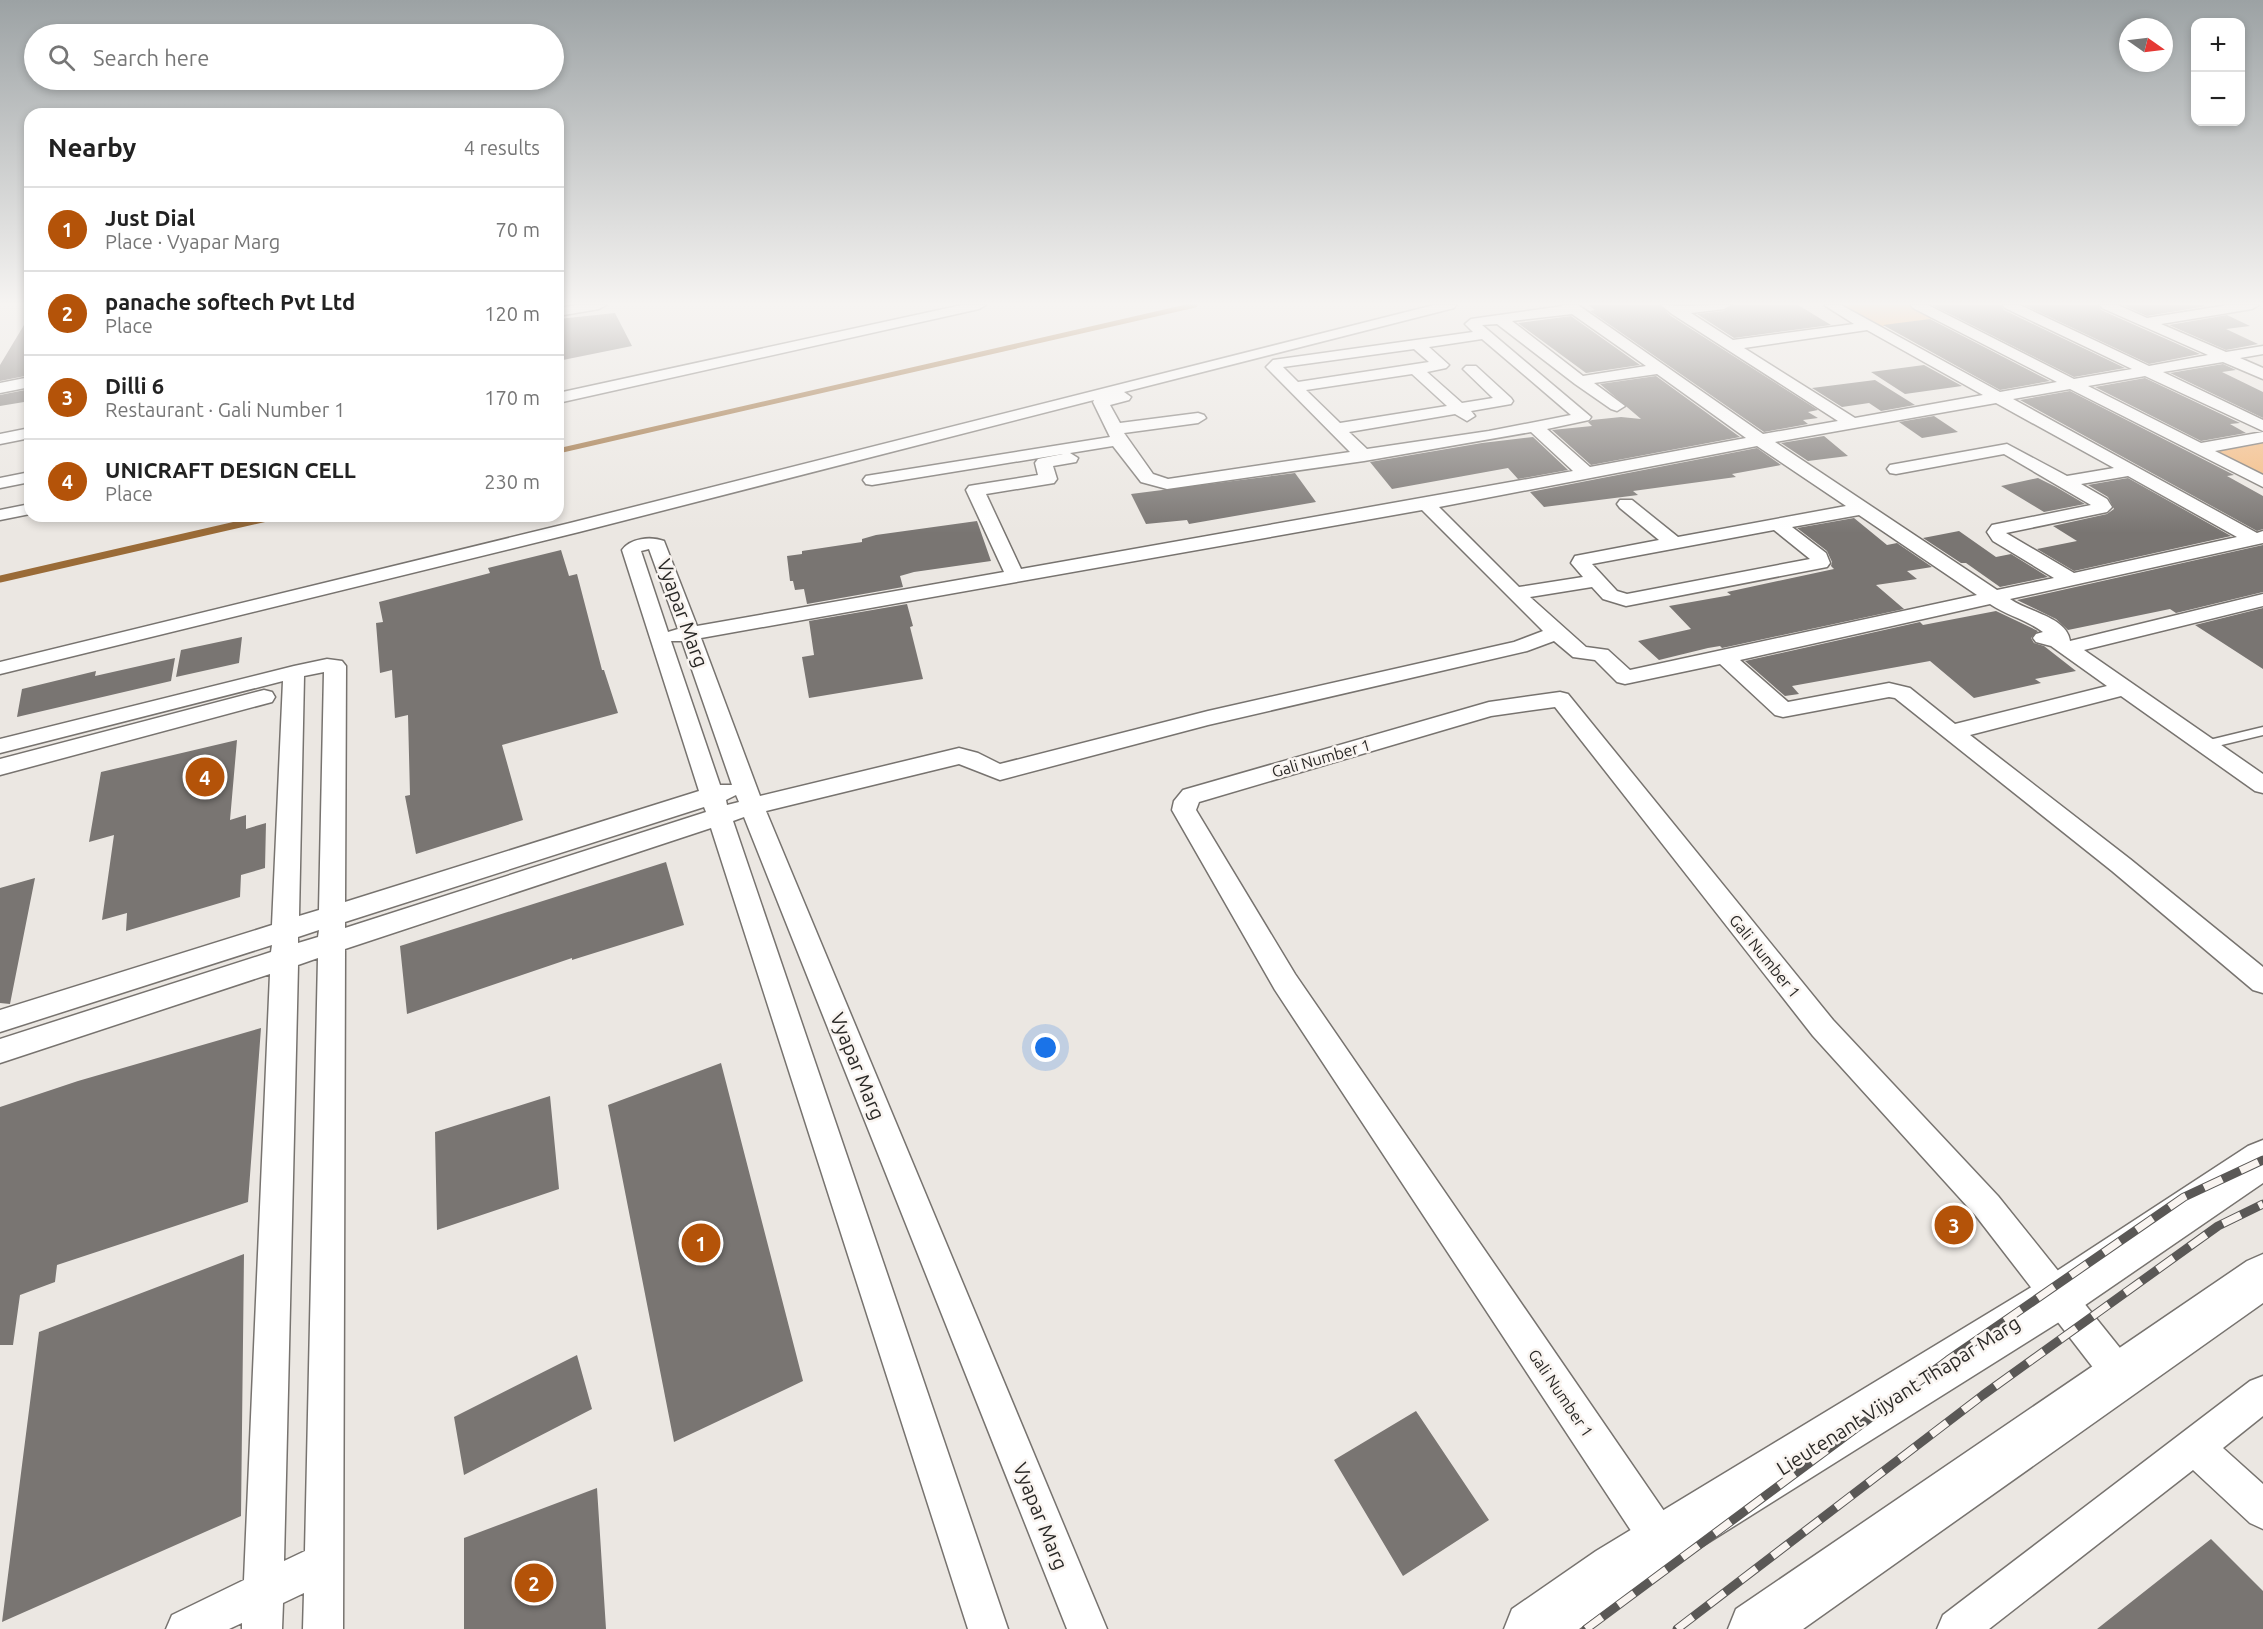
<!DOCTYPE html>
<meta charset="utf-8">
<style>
body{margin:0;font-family:Ubuntu,sans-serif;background:#f2f2f2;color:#222}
.controls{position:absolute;right:18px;top:18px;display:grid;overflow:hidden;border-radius:12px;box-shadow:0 3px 9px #0003}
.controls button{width:54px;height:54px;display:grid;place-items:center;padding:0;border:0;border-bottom:2px solid #e0e0e0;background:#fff;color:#222;font:30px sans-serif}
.compass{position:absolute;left:2119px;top:18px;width:54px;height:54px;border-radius:50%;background:#fff;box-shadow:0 3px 9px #0003;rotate:104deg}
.you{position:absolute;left:1046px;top:1048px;width:21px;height:21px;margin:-15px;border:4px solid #fff;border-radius:50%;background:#1a73e8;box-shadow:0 0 0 9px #1a73e833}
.badge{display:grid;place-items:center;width:39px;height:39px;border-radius:50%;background:#b45309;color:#fff;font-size:20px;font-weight:700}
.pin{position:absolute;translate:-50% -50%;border:3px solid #fff;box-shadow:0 2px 6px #0006}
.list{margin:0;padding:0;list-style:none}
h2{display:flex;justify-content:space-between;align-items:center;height:78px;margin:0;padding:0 24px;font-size:26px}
h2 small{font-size:20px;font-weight:400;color:#767676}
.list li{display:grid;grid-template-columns:39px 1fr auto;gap:18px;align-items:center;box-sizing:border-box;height:84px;padding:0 24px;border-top:2px solid #e0e0e0}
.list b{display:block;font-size:22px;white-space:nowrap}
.list p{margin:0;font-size:20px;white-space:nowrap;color:#767676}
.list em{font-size:20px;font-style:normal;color:#767676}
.icon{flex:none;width:33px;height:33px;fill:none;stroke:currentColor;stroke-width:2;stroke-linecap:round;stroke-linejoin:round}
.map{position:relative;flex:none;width:2263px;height:1629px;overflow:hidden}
.search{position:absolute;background:#fff;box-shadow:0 3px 9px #0003;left:24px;top:24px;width:540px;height:66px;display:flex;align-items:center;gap:15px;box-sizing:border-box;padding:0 21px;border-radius:33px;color:#767676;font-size:22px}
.panel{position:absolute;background:#fff;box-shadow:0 3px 9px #0003;left:24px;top:108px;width:540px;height:414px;border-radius:18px}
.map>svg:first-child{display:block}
.green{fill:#f4b77a}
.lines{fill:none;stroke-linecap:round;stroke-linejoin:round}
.stream-far1{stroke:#9a6b37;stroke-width:5}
.stream{stroke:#9a6b37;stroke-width:7}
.building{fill:#797572}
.service-casing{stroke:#77736f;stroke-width:3}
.minor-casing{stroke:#77736f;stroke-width:3}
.secondary-casing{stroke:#77736f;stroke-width:3}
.service{fill:#fff;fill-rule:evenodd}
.minor{fill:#fff;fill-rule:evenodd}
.secondary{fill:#fff;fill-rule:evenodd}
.rail-casing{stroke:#5a5856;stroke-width:9}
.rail{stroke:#f9f4f0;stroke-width:7;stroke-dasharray:20;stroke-linecap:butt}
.labels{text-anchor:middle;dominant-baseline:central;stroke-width:5;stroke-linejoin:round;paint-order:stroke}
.street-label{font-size:16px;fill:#2a2927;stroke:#f9f4f0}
.near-street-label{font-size:20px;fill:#2a2927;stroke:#f9f4f0}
</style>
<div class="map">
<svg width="2263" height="1629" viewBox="0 0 2263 1629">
<rect width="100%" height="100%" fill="#ebe7e2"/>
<!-- green -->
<path class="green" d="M1851,305H1912L1938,318L1877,327L1840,306Z
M2263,442V480L2210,452Z"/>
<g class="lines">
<!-- stream-far1 -->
<path class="stream-far1" d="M558,451L1195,305
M264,518L274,516"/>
<!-- stream -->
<path class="stream" d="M0,579L271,517"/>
</g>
<!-- building -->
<path class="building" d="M1588,305H1659L1671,316L1818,410L1808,412L1818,418L1803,420L1808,424L1764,432L1590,311L1595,310Z
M1733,305H1798L1831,325L1734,338L1697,314L1724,311Z
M1932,305H2001L2004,310L2125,368L2074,377Z
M2024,305H2098L2101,310L2200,354L2149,364Z
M2123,305H2203L2206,306L2147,316Z
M615,313L632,346L558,361V319Z
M30,315V375L0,381V365Z
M2227,315L2250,326L2226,329L2258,344L2226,350L2169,325Z
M1571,316L1640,365L1586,373L1518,323Z
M1930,319L2050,381L2000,390L1883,325Z
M2223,364L2236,370L2222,372L2263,392V418L2170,373Z
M1924,365L1962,386L1905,394L1871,372Z
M1656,376L1740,437L1591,465L1552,430L1592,426L1588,422L1592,420L1621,417L1641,419L1600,384Z
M2145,378L2240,423L2230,424L2246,433L2201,441L2095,387Z
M1875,380L1915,405L1881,411L1869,403L1842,407L1812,388Z
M30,389V401L0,406V395Z
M2070,391L2234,475L2227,476L2263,496V529L2257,531L2020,400Z
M1934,416L1958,432L1922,438L1899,422Z
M1824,436L1848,456L1808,461L1781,443Z
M1533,437L1568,470L1518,479L1508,468L1392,489L1370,462L1482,443Z
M1757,448L1781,465L1732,474L1736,477L1633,491L1638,495L1544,507L1530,492Z
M1295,473L1316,502L1189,524L1187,520L1146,524L1131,494Z
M2038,478L2056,487L2085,504L2044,512L2001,486Z
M2128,478L2231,536L2074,571L2037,549L2077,541L2053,526L2107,514L2114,509L2108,497L2088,485Z
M1854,518L1887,545L1897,543L1932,567L1907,571L1917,579L1876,585L1904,609L1722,648L1720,646L1708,648L1659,660L1638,641L1691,629L1669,606L1731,595L1727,592L1834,569L1831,566L1832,562L1827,551L1797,528Z
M977,521L991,561L914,572L900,576L903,587L807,604L804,589L795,590L793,581H790L787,556L802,554V551L862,542V539L876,535Z
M1959,531L1996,557L2011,554L2048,577L2000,587L1966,563H1961L1923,538Z
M2263,545V592L2176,613L2170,609L2068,630L2056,619L2017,600Z
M561,550L569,576L577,574L602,670H604L618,713L502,745L523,820L416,854L405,796L410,795L408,715L395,718L392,670L380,673L376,623L383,622L379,602L490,573L488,568Z
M907,604L913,626L910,627L923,679L809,698L802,657L814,655L809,621Z
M2263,608V669L2195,625Z
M1996,611L2038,631L2031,638L2034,643L2044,646L2076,671L2035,679L2041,683L1974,698L1930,661L1792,686L1799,694L1785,696L1745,661L1920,622L1923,625Z
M242,637L239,663L176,677L181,650Z
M175,658L171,681L17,717L22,689L96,671L95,676Z
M237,740L230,820L246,815V829L266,823L265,868L241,875L240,897L126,931L127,913L102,920L114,835L89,842L101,772Z
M666,862L684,925L572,960V958L407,1014L400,946Z
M35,878L10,1004L0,1003V888Z
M261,1028L248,1202L57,1265L55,1282L20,1295L13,1345H0V1107L78,1081Z
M721,1063L803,1381L674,1442L608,1105Z
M550,1096L559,1189L437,1230L435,1132Z
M244,1254L241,1516L2,1622L39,1332Z
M577,1355L592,1409L464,1475L454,1417Z
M1416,1411L1489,1520L1403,1576L1334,1460Z
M597,1488L606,1629H464V1538Z
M2211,1539L2263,1591V1629H2097Z"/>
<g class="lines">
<defs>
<path id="service" d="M2263,727V735L2205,749L2199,745L2201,742Z"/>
<path id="minor" d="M577,305H606L599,309L558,316V308Z
M962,305H986L979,309L558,403V393Z
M1434,305H1456L1454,308L1124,392L1131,397L1129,400L1110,405L1120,423L1198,413L1204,415L1206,418L1198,423L1124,433L1153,474L1168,479L1350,452L1269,370L1266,367L1273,360L1473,332L1465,324L1471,319L1563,306L1562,305H1578L1763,434L1838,421L1672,314L1661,305L1680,306L1731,305L1724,309L1691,313L1733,340L1854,324L1824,305H1841L2000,392L2057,382L1913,308L1911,305H1928L2074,379L2132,369L2005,308L2003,305H2020L2149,366L2208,355L2102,308L2100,305H2118L2147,318L2228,305H2259L2252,309L2161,324L2226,352L2263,346V354L2240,358L2263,368V379L2223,362L2163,372L2263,420V431L2145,376L2088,386L2201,443L2263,432V442L2215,451L2263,475V487L2070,389L2013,399L2257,533L2263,531V543L2010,599C2028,612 2067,617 2070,641L2263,594V606L2084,650L2263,774V793L2255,791L2121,696L1970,735L2130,859L2263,967V993L2253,990L2112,871L1895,698L1889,697L1783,717L1775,715L1720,664L1625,684L1617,682L1595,660L1573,657L1554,641L1527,651L1208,725L1000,780L959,764L766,811L1107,1629H1067L744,817L733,821L1008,1629H968L711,828L345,949L343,1629H303L304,1593L283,1603L282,1629H242V1623L229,1629H166L172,1615L244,1580L270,974L0,1063V1039L271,952L272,945L0,1032V1010L272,925L283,681L0,753V739L294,666L327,659L342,661L346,666L345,902L699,791L622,550C630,538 651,536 664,541L697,626L1004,572L966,490L969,486L975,485L1038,475L1035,463L1038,459L1063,454L872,485L866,484L863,480L866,476L872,475L1110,437L1093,402L1094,400L579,532L0,674V662L570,523ZM1572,314L1646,366L1583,376L1512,321ZM1497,324L1575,384L1611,409L1617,411L1625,406L1594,383L1657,374L1746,438L1590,467L1547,429L1589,420L1591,417L1482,325ZM1867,330L1983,395L1855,418L1744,348ZM1482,339L1571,415L1489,431L1367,449L1349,432L1455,414L1467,421L1475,416L1471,411L1511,404L1513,401L1511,398L1476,366H1466L1463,369L1493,398L1462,403L1427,372L1446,368L1449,365L1429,347ZM1414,349L1429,362L1298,382L1283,367ZM1412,374L1447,406L1340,423L1306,390ZM1996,403L2114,468L2067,476L2007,444L1890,465L1887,469L1890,473L1896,474L2004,454L2091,505L1992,525L1987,532L1993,541L2054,578L1997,590L1775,442ZM1531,432L1573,471L1021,569L986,494L1054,483L1057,479L1053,466L1076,462L1078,458L1070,453L1113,446L1141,482L1167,489L1364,461ZM1757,446L1846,506L1678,537L1632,500H1620L1617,504L1620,508L1659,540L1575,556L1571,563L1583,577L1519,587L1439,507ZM2128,476L2237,537L2074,573L2006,533L2107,512L2112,507L2107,499L2081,484ZM1422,510L1543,631L1514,642L1208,711L1000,764L978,753L959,748L760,796L701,638ZM1859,515L1977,595L1630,670L1608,650L1586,647L1530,597L1592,587L1603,599L1626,606L1827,567L1830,563L1826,553L1792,527ZM1774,530L1810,559L1627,594L1617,591L1592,564ZM649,549L678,629L668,632L641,551ZM1990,604C2008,616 2025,619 2043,632L2036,634L2033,638L2036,642L2051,646L2107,686L1955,724L1910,688L1889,683L1788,702L1740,660ZM671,641H682L732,785H720ZM324,672L319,910L299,916L304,676ZM736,795L739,802L727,805L726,800ZM704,807L706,812L345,928V922ZM319,930L318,937L298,943V937ZM318,958L305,1551L284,1561L298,965Z
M30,377V387L0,393V383Z
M30,428V438L0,444V434Z
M30,472V482L0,488V478Z
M30,504V514L0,520V510Z
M264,690L272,692L275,697L272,702L0,775V759Z
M1560,692L1568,694L1833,1020L1998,1196L2132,1363L2138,1375L2132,1387L2120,1393L2108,1387L1976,1216L1813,1036L1555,707L1491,716L1199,802L1196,810L1295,974L1675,1527L1680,1541L1675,1555L1661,1560L1647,1555L1275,990L1172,810L1174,801L1183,790L1489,702Z
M2263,1376V1416L2223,1448L2263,1484V1529L2250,1523L2193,1470L1989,1629H1937L1943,1615L2250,1381Z"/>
<path id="secondary" d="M2263,1140V1183L2075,1312L1634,1589L1579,1629H1504L1512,1609L1596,1551L2043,1280L2248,1146Z
M2263,1254V1303L1803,1629H1728L1736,1609L2247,1261Z"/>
</defs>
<!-- service casing -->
<use href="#service" class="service-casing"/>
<!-- minor casing -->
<use href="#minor" class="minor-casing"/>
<!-- secondary casing -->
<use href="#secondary" class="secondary-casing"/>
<!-- service -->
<use href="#service" class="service"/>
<!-- minor -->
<use href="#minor" class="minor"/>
<!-- secondary -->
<use href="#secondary" class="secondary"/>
<defs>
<path id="rail" d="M1586,1629L1948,1360L2184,1197L2263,1160
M1677,1629L1983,1395L2218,1226L2263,1204"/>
</defs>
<!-- rail casing -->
<use href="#rail" class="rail-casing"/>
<!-- rail -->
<use href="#rail" class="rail"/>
</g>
<!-- sky -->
<linearGradient id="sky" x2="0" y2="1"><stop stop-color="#9ca2a4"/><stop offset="0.57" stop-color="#f6f4f2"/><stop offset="1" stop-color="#f6f4f2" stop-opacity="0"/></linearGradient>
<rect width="2263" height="533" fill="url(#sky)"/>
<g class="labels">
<!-- street labels -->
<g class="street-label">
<text transform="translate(1321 758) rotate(-16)">Gali Number 1</text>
<text transform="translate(1765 956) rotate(51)">Gali Number 1</text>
<text transform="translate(1561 1393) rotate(56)">Gali Number 1</text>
</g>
<!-- near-street labels -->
<g class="near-street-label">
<text transform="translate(683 613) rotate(70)">Vyapar Marg</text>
<text transform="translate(858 1066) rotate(68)">Vyapar Marg</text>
<text transform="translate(1898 1395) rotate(-32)">Lieutenant Vijyant Thapar Marg</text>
<text transform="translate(1041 1516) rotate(68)">Vyapar Marg</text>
</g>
</g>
</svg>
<div class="controls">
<button>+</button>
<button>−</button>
</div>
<svg class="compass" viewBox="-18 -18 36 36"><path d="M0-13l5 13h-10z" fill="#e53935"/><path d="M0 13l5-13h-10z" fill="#767676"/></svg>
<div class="you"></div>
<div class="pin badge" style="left:701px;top:1243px">1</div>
<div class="pin badge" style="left:534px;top:1583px">2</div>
<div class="pin badge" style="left:1954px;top:1225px">3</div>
<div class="pin badge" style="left:205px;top:777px">4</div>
<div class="search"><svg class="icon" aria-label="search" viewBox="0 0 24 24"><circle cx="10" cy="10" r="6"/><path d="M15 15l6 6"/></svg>Search here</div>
<section class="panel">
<h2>Nearby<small>4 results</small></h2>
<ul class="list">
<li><span class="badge">1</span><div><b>Just Dial</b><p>Place · Vyapar Marg</p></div><em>70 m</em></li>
<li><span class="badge">2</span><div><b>panache softech Pvt Ltd</b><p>Place</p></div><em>120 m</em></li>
<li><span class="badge">3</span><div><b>Dilli 6</b><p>Restaurant · Gali Number 1</p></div><em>170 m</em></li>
<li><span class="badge">4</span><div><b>UNICRAFT DESIGN CELL</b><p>Place</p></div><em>230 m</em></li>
</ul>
</section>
</div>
